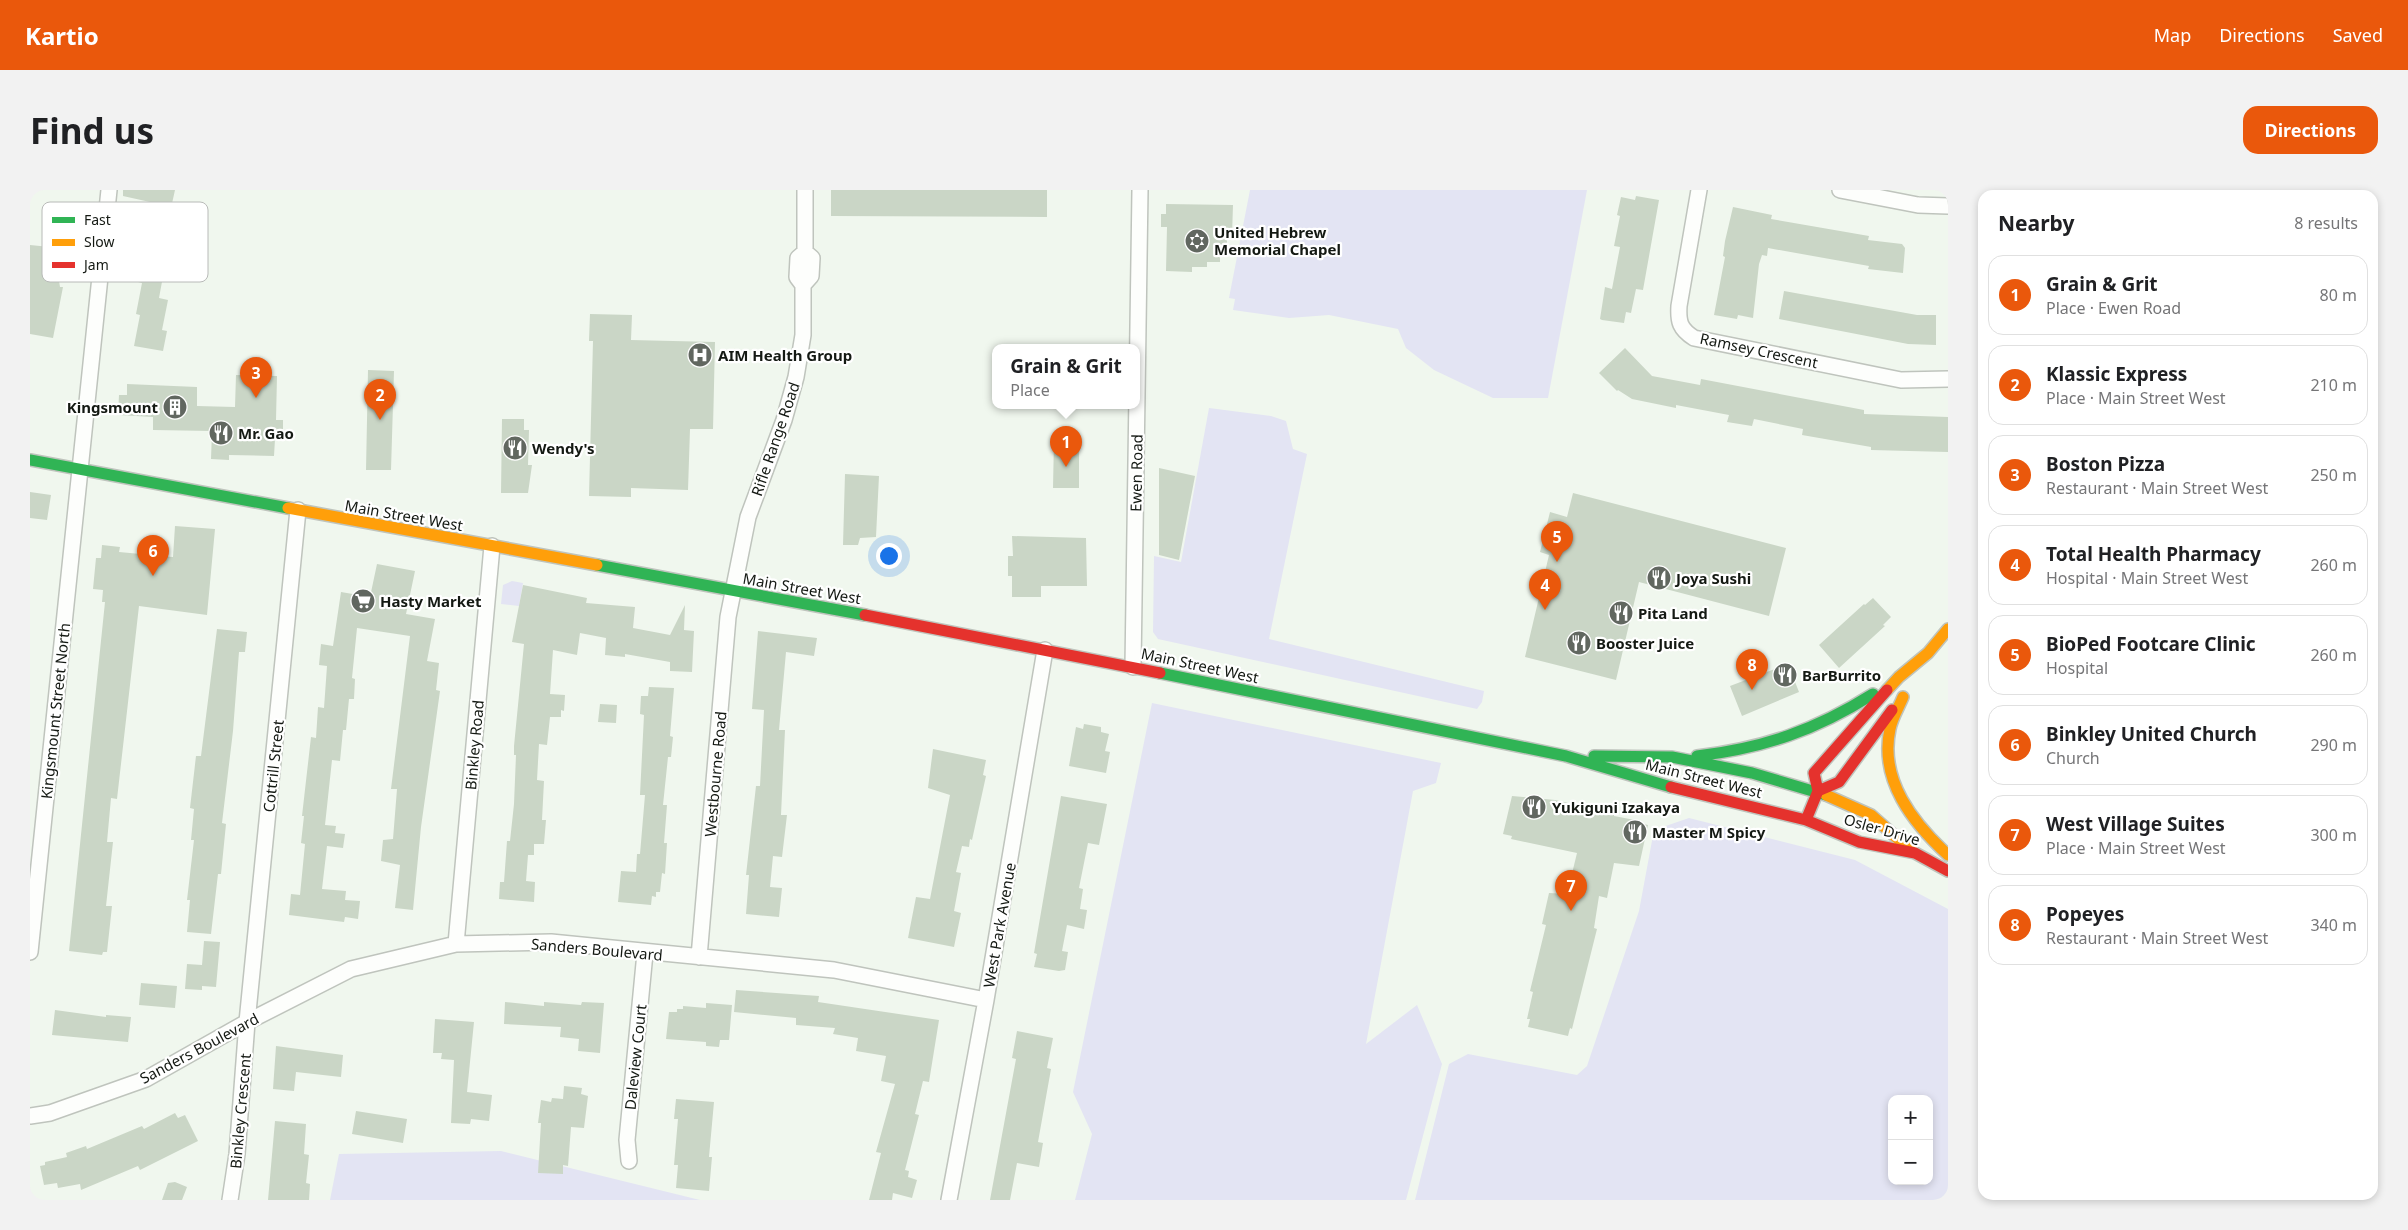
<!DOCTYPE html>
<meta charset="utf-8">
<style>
body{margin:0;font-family:"Noto Sans",sans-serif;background:#f2f2f2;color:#202124}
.controls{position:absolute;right:15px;bottom:15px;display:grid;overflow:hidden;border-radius:10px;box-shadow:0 2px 8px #0003}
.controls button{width:45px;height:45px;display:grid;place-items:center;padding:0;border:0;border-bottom:1px solid #e0e0e0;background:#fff;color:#202124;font:25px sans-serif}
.you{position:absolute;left:858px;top:365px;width:18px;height:18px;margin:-12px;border:4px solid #fff;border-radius:50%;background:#1a73e8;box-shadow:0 0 0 8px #1a73e833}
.badge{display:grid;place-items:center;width:32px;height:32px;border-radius:50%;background:#ea580c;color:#fff;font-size:16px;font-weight:700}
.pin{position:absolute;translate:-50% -41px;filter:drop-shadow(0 1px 2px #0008)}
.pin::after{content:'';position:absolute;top:26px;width:18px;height:15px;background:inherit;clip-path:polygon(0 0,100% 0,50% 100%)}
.popup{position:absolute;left:962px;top:154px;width:148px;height:65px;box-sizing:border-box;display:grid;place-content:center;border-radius:10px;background:#fff;filter:drop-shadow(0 1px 4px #0005);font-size:16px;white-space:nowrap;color:#757577}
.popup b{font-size:19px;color:#202124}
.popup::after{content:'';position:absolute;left:50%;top:100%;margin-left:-10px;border:10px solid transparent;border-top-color:#fff}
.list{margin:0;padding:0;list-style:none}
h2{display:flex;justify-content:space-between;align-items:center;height:65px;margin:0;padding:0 20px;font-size:21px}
h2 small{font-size:16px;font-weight:400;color:#757577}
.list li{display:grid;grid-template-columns:32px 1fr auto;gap:15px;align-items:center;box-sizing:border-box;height:80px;margin:0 10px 10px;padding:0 10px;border:1px solid #e0e0e0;border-radius:15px}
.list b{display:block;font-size:19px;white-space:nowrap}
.list p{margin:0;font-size:16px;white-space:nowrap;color:#757577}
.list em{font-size:16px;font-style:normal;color:#757577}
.map{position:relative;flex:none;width:1918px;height:1010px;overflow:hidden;border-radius:15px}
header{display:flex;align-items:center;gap:30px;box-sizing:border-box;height:70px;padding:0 25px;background:#ea580c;color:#fff}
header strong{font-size:24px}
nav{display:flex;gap:28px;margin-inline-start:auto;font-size:18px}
.intro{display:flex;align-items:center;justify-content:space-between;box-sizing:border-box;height:120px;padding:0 30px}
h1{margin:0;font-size:35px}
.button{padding:12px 22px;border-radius:15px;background:#ea580c;color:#fff;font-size:18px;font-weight:700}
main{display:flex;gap:30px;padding:0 30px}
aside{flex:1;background:#fff;border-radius:15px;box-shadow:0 2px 8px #0003}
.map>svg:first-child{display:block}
.green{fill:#e3e4f3;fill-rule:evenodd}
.building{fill:#cad6c6}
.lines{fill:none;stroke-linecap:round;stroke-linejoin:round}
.street-casing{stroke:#bfc4bd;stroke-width:18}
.fast-casing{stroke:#bfc4bd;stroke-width:14}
.slow-casing{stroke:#bfc4bd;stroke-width:14}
.jam-casing{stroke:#bfc4bd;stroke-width:14}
.street{stroke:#fdfefc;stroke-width:15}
.fast{stroke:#30b455;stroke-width:11}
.slow{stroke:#ff9f0a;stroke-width:11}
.jam{stroke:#e5322d;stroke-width:11}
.labels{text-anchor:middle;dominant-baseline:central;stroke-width:4.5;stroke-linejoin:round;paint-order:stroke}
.poi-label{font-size:15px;font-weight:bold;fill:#141913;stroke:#fff;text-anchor:start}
.street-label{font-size:15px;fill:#141913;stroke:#fff}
.key{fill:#fff;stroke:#b8bab8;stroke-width:1}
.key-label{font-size:14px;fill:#141913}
</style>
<header>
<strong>Kartio</strong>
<nav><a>Map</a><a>Directions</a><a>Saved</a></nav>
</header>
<div class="intro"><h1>Find us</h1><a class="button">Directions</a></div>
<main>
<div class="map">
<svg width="1918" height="1010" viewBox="0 0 1918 1010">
<rect width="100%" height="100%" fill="#f0f7ee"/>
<!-- green -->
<path class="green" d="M1220,0H1557L1518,208H1463L1404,180L1376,158L1368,139L1299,125L1259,128L1203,120L1205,109L1199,108Z
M1179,218L1241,226L1256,231L1263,259L1277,264L1239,449L1454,501L1452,512L1447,519L1128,449L1123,442L1124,366L1151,372Z
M482,391L493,393L489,416L471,414L473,395Z
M1122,513L1411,573L1406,593L1383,601L1336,854L1387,815L1412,874L1376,1010H1045L1062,944L1043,902Z
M1659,628L1825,670L1918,719V1010H1385L1419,874L1438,864L1547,885L1557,876L1609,721L1624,640ZM1862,909H1899V991H1862Z
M471,961L670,1010H300L309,964Z"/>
<!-- building -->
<path class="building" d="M93,0H145L139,27L151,29L145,56L150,57L146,72L136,70L129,108L138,110L132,140L137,141L133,161L104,156L110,125L106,124L112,93L108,92L113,66L110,65L120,12L93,6Z
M801,0H1017V27L801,26Z
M1606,6L1629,10L1613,100L1606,99L1601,123L1596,122L1594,133L1572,130L1570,129L1575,97L1582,99L1590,57L1584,56L1590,26L1587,25L1591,7L1605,10Z
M1136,14L1203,15L1202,46H1197V56L1190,55V72H1177V77H1162V82L1136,81L1137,37H1131V24H1136Z
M1703,17L1742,25L1741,29L1839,46L1838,50L1872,54L1875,58L1873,83L1838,79L1839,76L1738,58L1737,66L1732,65L1729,74L1723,128L1708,125L1707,129L1684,125L1695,67L1693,66L1695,51Z
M21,48L34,49L29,91L30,97H33L23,148L0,144V55L20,57Z
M1754,101L1887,125H1906V155L1878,154L1749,129Z
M560,124L602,125L601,150L685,152L683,239H660L658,300L601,298V307L559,306L563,151H559Z
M1595,158L1622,186L1670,195L1671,189L1834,220V224L1918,227V262L1841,260V257L1772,245L1773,239L1724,229L1722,236L1697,232L1699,225L1646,215V218L1602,209L1588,200L1587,201L1569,183Z
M338,180L364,181L361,280H336Z
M206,185L247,186L246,230H253V249H245L244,266L199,265V270L181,269L182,241L123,240V227L88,225L89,205H97V194L167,197V216L205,217Z
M472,229H494V240H499L498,275H502L498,303H471Z
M1024,249L1049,256V298H1023Z
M1129,278L1165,286L1149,370L1129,365Z
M815,284L849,286L846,347L830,348L828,355H813Z
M0,302L21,305L17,330L0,328Z
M1543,303L1756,358L1739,426L1609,392L1586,490L1495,467L1519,365L1510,362L1520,322L1537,327Z
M145,336L185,339L177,425L109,416L87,609L81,608L77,652H83L76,716H82L77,762H73L72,765L39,761L75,412H72L73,400L63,399L66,368H71L72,355L90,357L89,362L143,367Z
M982,346L1056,348L1057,396H1011V407H982V386H978V366H983Z
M347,374L385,381L376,424L405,429L397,471L409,473L406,500L410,501L391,637L383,720L365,718L370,675L351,671L353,650L363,649L367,599H361L380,446L327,438L322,488L325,489L324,509H319L316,540H313L310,571L302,570L295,635L306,636L305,643L315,644L313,658L297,656L292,699L316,701L315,710L330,711L328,729L315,727L314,732L259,725L261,704L270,705L275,654L271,653L274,626H272L281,547L286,548L288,517L294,518L297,476L289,475L291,454L303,456L311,402L340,407Z
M493,395L557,408L556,413L605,417L603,438L640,445L655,415L654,440L664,441L662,482L640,481V472L595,464V467L575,465L576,448L550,443L547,465L523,460L520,504L535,505L534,521L531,520V527H520L517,555L509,554L507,590L514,591L512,630H516L514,654H504V665H498L496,691L505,692L504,712L469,709L470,692H474L477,651H480L484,614L486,565H484V556L494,454L482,452Z
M1843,408L1861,427L1853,435L1855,436L1809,478L1789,455L1834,414L1835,415Z
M187,439L217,442L215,462H209L203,541L192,633L196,634L191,684H188L181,744L157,742L160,710H157L164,650H161L164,619L160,618L166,566H171Z
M728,441L787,448L784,466L756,462L749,540H755L751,625H757L752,667L743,666L740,697L752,698L749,727L716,724L719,685H716L726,596H730L734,520L722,519Z
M1758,474L1769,502L1712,526L1700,496Z
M619,497L644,498L640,546L643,547L641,567H638L633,615H637L634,653H637L635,684L632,683L630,702H626V707L622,706L621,715L588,712L591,681L606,682L607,664H610L615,605H610L614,525L610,524L611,506H618Z
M570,514L587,515L586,533L568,532Z
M1054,534L1071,537V542L1079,544L1075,561L1080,562L1076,583L1039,576L1046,537L1053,539Z
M903,559L956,570L953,585L956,586L942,650L940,649L939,657L932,656L926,682L931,683L924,721L931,723L924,757L878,748L886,707L900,709L920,605L898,598Z
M1031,606L1077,614L1069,655L1058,653L1049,698L1053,699L1050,719L1057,720L1054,739L1037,735L1032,761L1038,762L1035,780L1029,781L1004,777L1007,764L1004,763Z
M1482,606L1525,610L1584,623V626L1610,631L1609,633L1618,635L1609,676L1584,673L1577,708L1569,706L1564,738L1567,739L1542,839L1540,838L1538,846L1498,837L1500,829H1497L1503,802L1500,801L1516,735L1512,734L1519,703L1537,704L1547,663L1481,649L1482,646L1473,644Z
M174,751L190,752L186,797L172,796V800L155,799L157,774L172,775Z
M111,793L147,796L145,818L109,815Z
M706,800L789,806L788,812L909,830L899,892L893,891L885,924L889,925L875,980L879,981L878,987L887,990L882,1008L863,1003L862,1010H839L851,963L846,962L865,894L851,891L856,866L826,861L828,848L803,844L805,838L766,835V828L704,822Z
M475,812L514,816V812L551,815L552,812L574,813L570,863L548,861L549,849L530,847L531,837L474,834Z
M676,813L702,815L699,850H690L689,857L676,856V852L636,849L639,822H647V819H653V816L676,818Z
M25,820L76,827V825L101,827L98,852L22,845Z
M405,829L444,832L437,902L462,905L459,931L441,929L440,934L421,933L424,870L411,869L412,863H403Z
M987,841L1023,848L1017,878L1021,879L1008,952L1013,953L1009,977L987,973L980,1010H960L986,869L982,868Z
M246,856L313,865L311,887L266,882L264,901L243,899Z
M534,896L552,898L551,904L558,906L554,938L541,937L538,976L533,975V984L508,983L511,933H508L511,910L521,912L522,908L533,909Z
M646,909L684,912L679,967H682L679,1001L646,998L648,975H644L648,929H644Z
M326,921L377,929L373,953L322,944Z
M145,923L148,928L155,925L168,951L110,980L108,976L51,1000L50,994L28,998L27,993L14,995L10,976L15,975V972L37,967L36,963L56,956L57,959L112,936L114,939Z
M245,931L276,934L274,964L279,965L276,993L280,994L279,1010H238Z
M145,992L157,997L152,1010H132L138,993Z"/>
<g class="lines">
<defs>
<path id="street" d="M1669,0L1649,116C1648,132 1650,139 1664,148L1871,190L1918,189
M1810,0L1888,15L1918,16
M773,95L781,86L782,68L775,62
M1103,477L1110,0
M426,754L462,356
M0,762L79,0
M669,767L698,427L718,327L754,230L766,187L773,145V95L767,87L768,68L775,62V0
M0,926L20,923L116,889L217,832L321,779L426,754L521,752L804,780L956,810
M599,971L597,950L615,763
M200,1010L207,964L217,832L268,320
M919,1010L956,810L1015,460"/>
<path id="fast" d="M0,270L258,318
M567,375L835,425
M1130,483L1536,566L1641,597
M1564,566L1642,567L1722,583L1796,605
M1667,566C1734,558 1786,540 1843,504"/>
<path id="slow" d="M258,318L567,375
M1857,500L1869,487L1898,463L1918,439
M1873,507C1869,517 1862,528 1860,539C1849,590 1883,633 1918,665
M1796,605L1841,625L1883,662"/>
<path id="jam" d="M835,425L1130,483
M1641,597L1776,630L1829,652L1885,663L1918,681
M1788,601L1809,592L1862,520
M1776,630L1788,601L1784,583L1857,500"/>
</defs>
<!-- street casing -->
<use href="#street" class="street-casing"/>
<!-- fast casing -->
<use href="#fast" class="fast-casing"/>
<!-- slow casing -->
<use href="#slow" class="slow-casing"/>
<!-- jam casing -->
<use href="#jam" class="jam-casing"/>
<!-- street -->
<use href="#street" class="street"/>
<!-- fast -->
<use href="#fast" class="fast"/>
<!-- slow -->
<use href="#slow" class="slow"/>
<!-- jam -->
<use href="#jam" class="jam"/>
</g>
<!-- icons -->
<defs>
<symbol id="synagogue-disc" viewBox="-11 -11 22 22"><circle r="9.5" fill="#616760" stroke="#fff"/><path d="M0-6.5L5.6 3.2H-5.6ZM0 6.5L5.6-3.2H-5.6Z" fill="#fff"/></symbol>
<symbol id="hospital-disc" viewBox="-11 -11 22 22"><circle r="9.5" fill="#616760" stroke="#fff"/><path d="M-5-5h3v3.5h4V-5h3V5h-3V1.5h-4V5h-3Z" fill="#fff"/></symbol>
<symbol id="building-disc" viewBox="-11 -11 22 22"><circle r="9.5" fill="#616760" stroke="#fff"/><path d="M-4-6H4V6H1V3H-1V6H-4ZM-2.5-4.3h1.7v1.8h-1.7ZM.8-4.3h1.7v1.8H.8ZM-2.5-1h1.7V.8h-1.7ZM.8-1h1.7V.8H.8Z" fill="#fff"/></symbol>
<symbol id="restaurant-disc" viewBox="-11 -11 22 22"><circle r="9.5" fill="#616760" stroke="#fff"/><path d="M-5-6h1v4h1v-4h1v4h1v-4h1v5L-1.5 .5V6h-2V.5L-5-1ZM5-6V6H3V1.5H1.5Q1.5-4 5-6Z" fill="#fff"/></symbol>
<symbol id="supermarket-disc" viewBox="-11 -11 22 22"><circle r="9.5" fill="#616760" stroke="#fff"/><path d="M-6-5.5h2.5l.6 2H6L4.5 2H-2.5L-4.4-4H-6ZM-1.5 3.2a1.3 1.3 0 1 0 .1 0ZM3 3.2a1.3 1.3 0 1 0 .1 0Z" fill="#fff"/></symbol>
</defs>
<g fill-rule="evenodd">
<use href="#synagogue-disc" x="1153" y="37" width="28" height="28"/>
<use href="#hospital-disc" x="656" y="151" width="28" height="28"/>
<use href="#building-disc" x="131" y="203" width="28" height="28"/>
<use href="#restaurant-disc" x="177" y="229" width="28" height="28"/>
<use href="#restaurant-disc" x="471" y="244" width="28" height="28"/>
<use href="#restaurant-disc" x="1615" y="374" width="28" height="28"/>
<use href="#supermarket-disc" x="319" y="397" width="28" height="28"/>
<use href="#restaurant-disc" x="1577" y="409" width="28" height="28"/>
<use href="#restaurant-disc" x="1535" y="439" width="28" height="28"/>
<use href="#restaurant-disc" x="1741" y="471" width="28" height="28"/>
<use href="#restaurant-disc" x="1490" y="603" width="28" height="28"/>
<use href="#restaurant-disc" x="1591" y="628" width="28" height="28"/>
</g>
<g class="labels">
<!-- poi labels -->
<g class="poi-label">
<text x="1184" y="42">United Hebrew<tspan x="1184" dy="17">Memorial Chapel</tspan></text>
<text x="688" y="165">AIM Health Group</text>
<text x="128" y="217" text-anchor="end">Kingsmount</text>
<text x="208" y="243">Mr. Gao</text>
<text x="502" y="258">Wendy's</text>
<text x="1646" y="388">Joya Sushi</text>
<text x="350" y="411">Hasty Market</text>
<text x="1608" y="423">Pita Land</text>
<text x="1566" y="453">Booster Juice</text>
<text x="1772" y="485">BarBurrito</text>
<text x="1522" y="617">Yukiguni Izakaya</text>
<text x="1622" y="642">Master M Spicy</text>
</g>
<!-- street labels -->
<g class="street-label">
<text transform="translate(1729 160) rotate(12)">Ramsey Crescent</text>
<text transform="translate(745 249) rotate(-71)">Rifle Range Road</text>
<text transform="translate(1106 283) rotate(-89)">Ewen Road</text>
<text transform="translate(374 325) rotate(10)">Main Street West</text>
<text transform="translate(772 398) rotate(10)">Main Street West</text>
<text transform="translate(1170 475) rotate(12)">Main Street West</text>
<text transform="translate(25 521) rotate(-84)">Kingsmount Street North</text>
<text transform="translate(444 555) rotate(-85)">Binkley Road</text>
<text transform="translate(243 576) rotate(-84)">Cottrill Street</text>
<text transform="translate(685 584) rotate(-85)">Westbourne Road</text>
<text transform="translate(1674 588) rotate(14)">Main Street West</text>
<text transform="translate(1852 639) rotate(16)">Osler Drive</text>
<text transform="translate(969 735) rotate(-80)">West Park Avenue</text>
<text transform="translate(567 759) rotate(5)">Sanders Boulevard</text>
<text transform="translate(169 858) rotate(-28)">Sanders Boulevard</text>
<text transform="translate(605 867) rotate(-84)">Daleview Court</text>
<text transform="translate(210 921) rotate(-85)">Binkley Crescent</text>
</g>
</g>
<!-- legend -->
<rect x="12" y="12" width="166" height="80" rx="8" class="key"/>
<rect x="22" y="27" width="23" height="6" fill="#30b455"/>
<rect x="22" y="49" width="23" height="7" fill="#ff9f0a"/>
<rect x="22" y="72" width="23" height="6" fill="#e5322d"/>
<g class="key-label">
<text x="54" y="35">Fast</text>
<text x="54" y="57">Slow</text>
<text x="54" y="80">Jam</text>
</g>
</svg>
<div class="controls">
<button>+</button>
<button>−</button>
</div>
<div class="you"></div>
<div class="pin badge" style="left:1036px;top:277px">1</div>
<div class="popup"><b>Grain &amp; Grit</b>Place</div>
<div class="pin badge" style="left:350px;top:230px">2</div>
<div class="pin badge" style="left:226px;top:208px">3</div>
<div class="pin badge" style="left:1515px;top:420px">4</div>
<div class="pin badge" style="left:1527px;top:372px">5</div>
<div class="pin badge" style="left:123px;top:386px">6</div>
<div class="pin badge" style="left:1541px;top:721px">7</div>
<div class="pin badge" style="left:1722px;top:500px">8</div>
</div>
<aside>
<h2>Nearby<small>8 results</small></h2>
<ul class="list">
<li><span class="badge">1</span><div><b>Grain &amp; Grit</b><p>Place · Ewen Road</p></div><em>80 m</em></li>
<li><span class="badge">2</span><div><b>Klassic Express</b><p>Place · Main Street West</p></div><em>210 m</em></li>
<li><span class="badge">3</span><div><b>Boston Pizza</b><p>Restaurant · Main Street West</p></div><em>250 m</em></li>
<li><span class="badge">4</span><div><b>Total Health Pharmacy</b><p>Hospital · Main Street West</p></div><em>260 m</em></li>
<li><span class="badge">5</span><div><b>BioPed Footcare Clinic</b><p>Hospital</p></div><em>260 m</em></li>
<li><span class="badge">6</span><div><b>Binkley United Church</b><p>Church</p></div><em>290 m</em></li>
<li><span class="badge">7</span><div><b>West Village Suites</b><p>Place · Main Street West</p></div><em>300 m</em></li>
<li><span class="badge">8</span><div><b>Popeyes</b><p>Restaurant · Main Street West</p></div><em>340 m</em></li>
</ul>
</aside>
</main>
